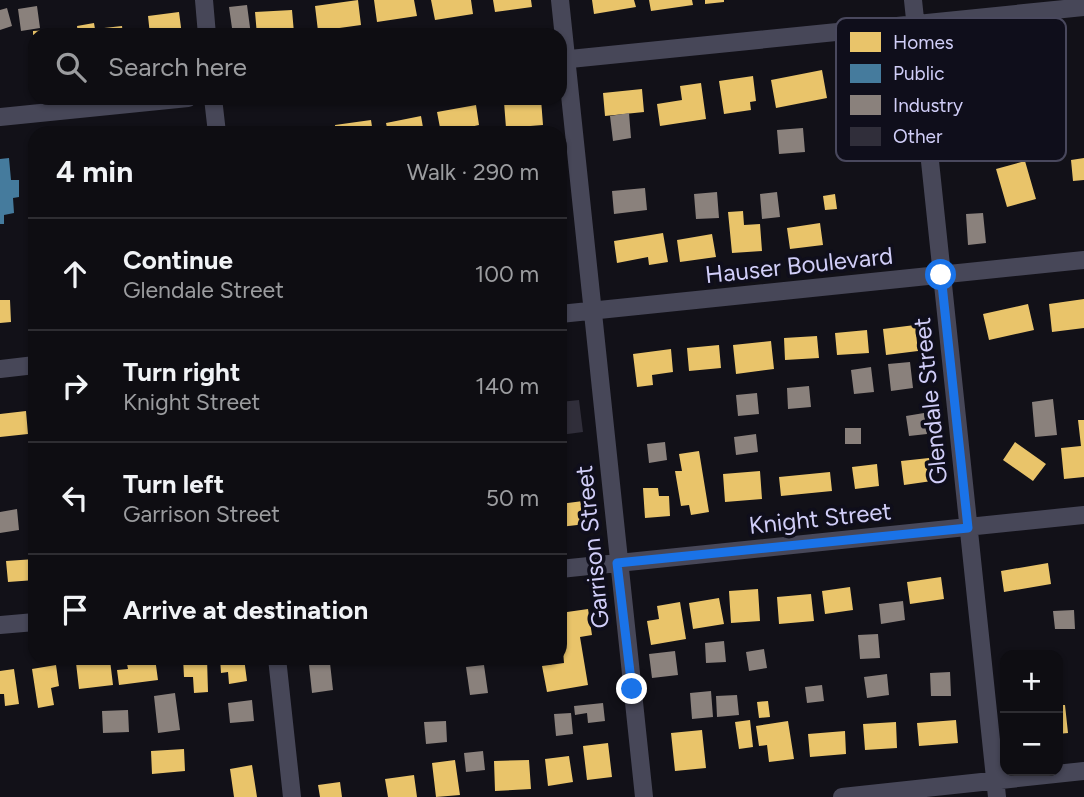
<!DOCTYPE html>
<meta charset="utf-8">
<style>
body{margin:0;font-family:Figtree,sans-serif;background:#1c1b20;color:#f1f3f6}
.controls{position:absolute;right:21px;bottom:21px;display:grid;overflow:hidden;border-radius:14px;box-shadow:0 2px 5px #0004}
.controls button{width:63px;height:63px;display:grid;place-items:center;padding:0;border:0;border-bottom:2px solid #2e2d32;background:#0e0d12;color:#f1f3f6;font:35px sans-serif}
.stop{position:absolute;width:21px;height:21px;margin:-16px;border:5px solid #1a73e8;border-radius:50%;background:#fff}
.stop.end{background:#1a73e8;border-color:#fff;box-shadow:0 2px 7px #0008}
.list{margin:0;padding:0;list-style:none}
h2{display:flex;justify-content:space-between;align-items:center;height:91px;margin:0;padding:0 28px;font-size:30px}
h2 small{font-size:23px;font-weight:400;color:#9b9c9f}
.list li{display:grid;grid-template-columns:46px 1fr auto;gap:21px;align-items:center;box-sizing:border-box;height:112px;padding:0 28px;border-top:2px solid #2e2d32}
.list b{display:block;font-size:26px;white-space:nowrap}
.list p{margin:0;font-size:23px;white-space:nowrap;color:#9b9c9f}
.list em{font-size:23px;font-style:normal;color:#9b9c9f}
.icon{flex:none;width:38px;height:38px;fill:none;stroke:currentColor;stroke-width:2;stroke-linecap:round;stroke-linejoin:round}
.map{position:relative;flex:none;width:1084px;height:797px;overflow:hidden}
.search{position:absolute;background:#0e0d12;box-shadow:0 2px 5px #0004;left:28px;top:28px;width:539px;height:77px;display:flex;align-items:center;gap:18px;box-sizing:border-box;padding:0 24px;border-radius:21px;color:#9b9c9f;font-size:26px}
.panel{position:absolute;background:#0e0d12;box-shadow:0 2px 5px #0004;left:28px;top:126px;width:539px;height:539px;border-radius:21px}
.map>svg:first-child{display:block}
.homes{fill:#e9c46a}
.public{fill:#457b9d}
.industry{fill:#8a817c}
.building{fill:#302e3a}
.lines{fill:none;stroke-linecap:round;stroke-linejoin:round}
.street{stroke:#474758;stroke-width:18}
.route{stroke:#1a73e8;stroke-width:9}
.labels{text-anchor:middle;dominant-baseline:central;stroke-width:7;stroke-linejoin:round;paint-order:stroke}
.street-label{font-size:24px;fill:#d1cef8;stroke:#0f0e1b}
.key{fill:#0f0e1b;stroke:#49485d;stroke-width:2}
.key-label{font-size:19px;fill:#d1cef8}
</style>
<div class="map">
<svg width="1084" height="797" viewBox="0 0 1084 797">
<rect width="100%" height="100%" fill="#121118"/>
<!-- homes -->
<path class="homes" d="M358,0L361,25L318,31L315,6Z
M374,0H414L417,16L377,22Z
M431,0H471L473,14L435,20Z
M493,0H531L532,7L495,12Z
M592,0H634L636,7L594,14Z
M649,0H692L693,5L651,11Z
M705,0H724V2L705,4Z
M292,10L294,33L257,35L255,12Z
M179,12L182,35H150L148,16Z
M94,23L95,29L122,26L123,35H78L77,26Z
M67,29V35H33V31Z
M822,70L827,98L776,108L771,80Z
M753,76L756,101L750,102L751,110L724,114L719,81Z
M701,83L706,119L660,126L657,104L682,100L680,86Z
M642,89L644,112L605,116L603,93Z
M541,99L543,125L506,128L504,102Z
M476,105L479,125L461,129V133H441L437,112Z
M421,116L424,133H388L386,123Z
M371,120L373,133H336L335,125Z
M301,127V133H268V131Z
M1084,158V180L1073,181L1071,160Z
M1025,161L1036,199L1007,207L996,169Z
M835,194L837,209L825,210L823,196Z
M743,211L744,225L760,224L762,251L732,253L728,212Z
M820,223L823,245L790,249L787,228Z
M663,233L668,262L649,265L648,257L617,263L614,241Z
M712,234L716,257L680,262L677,240Z
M35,299V325L30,326L28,300Z
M1084,299V328L1052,332L1049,304Z
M0,300H10L11,322L0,323Z
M1028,304L1034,330L989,340L983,314Z
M915,325L918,351L886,355L883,329Z
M867,330L869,353L837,355L835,333Z
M817,336L819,358L785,360L784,338Z
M771,341L774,369L736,374L733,345Z
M719,345L721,368L689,371L687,348Z
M671,349L673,372L652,375L653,385L637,387L633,354Z
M26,411L28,434L0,437V414Z
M1078,420H1084V477L1064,479L1061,448L1081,446Z
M1015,442L1046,464L1033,481L1003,460Z
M699,451L709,512L691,515L689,505L681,506L675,471H682L679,454Z
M929,458L932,481L904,485L901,461Z
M877,464L879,486L855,489L852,467Z
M760,471L762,499L725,502L723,474Z
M830,472L832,491L781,496L779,477Z
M643,488H658L659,496H669L670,516L645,518Z
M583,501L586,524L560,527V504Z
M35,559V580L8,582L6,561Z
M1048,563L1051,584L1004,592L1001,571Z
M941,577L944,599L910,604L907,582Z
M850,587L853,610L825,614L822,591Z
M758,589L760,621L731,623L729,591Z
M811,594L814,621L779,624L777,597Z
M719,598L724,624L693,629L689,603Z
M680,602L686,639L651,645L647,621L659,619L657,606Z
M588,609L592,635L580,637L588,685L547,692L542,666L564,663L560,613Z
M138,658H155L158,680L119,685L117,670L128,669L126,659Z
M183,658H207L208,692L194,693L193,677H184Z
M220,658H244L247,681L229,684L228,672L221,673Z
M110,660L113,685L79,689L76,663Z
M56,665L59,686L51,688L54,705L38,708L32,669Z
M14,669L19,704L5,706L4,694H0V671Z
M768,701L770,717L759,718L757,702Z
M1058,705H1065L1068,733L1058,734Z
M750,720L753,747L739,749L735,722Z
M956,720L958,743L919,746L917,723Z
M788,721L794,759L769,762L767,745L759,746L756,726Z
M896,722L897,748L865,750L863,724Z
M702,730L706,768L675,771L671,733Z
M845,731L846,754L810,757L808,734Z
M608,743L612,777L587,780L583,746Z
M184,749L185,771L152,774L151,751Z
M569,756L573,782L548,786L545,759Z
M455,760L460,795L436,797L432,763Z
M529,760L531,789L495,791L494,761Z
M252,765L257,797H234L230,769Z
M414,775L417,797H388L385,779Z
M340,782L342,797H320L318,785Z"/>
<!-- public -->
<path class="public" d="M9,158L11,180H19V197L13,198L14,213L4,215V224H0V159Z"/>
<!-- industry -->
<path class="industry" d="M247,5L251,35H233L229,7Z
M37,6L40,28L21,31L18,9Z
M7,8L12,26L0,30V10Z
M629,113L631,138L613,141L610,116Z
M803,128L805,152L779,154L777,130Z
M645,188L647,210L614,214L612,191Z
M717,192L719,218L696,219L694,194Z
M777,192L780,217L762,219L760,194Z
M983,213L986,243L968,245L966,214Z
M910,362L913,388L891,391L888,364Z
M871,367L874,392L854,394L851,370Z
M809,386L811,407L788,409L787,388Z
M757,393L759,414L738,416L736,395Z
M1053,399L1057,435L1035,437L1032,402Z
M924,413L927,434L909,436L906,416Z
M845,428H861V444H845Z
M756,434L758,452L736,455L734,437Z
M665,442L667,460L649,463L647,444Z
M560,451H566L567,468L560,469Z
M17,509L19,530L0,533V512Z
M903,601L905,620L881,624L879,604Z
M1074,610L1075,629H1055L1053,611Z
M878,634L880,658L860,659L858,635Z
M724,641L726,662L706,663L705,643Z
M764,649L767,668L749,671L746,652Z
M675,651L678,675L652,678L649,654Z
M330,663L333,690L312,693L309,665Z
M484,665L488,693L470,695L466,667Z
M950,672L951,696H931L930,673Z
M887,674L889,695L867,698L864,677Z
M822,685L824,701L807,703L805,687Z
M711,691L713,717L692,719L690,693Z
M175,693L180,730L158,733L154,696Z
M737,695L739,715L717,717L716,696Z
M252,700L254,721L230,723L228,703Z
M603,703L605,721L588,723L587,713L575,715L574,706Z
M128,710L129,732L103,733L102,711Z
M571,713L573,734L556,736L554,714Z
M446,721L447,742L426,744L424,722Z
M483,751L485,770L466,772L464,753Z"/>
<!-- building -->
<path class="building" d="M579,400L583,432L560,435V402Z"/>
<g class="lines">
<!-- street -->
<path class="street" d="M204,0L207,35
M560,0L644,797
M913,0L997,797
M560,60L1084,7
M213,98L217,133
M0,117L188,98
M560,314L1084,260
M0,369L35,365
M560,569L1084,515
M0,625L35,622
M277,658L292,797
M842,797L1084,771"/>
</g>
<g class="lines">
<!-- route -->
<path class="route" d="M632,689L617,563L968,528L941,275"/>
</g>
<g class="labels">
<!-- street labels -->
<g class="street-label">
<text transform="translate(799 265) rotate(-6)">Hauser Boulevard</text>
<text transform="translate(930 401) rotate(-96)">Glendale Street</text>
<text transform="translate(820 518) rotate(-6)">Knight Street</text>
<text transform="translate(592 547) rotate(-96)">Garrison Street</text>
</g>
</g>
<!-- legend -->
<rect x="836" y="18" width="230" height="143" rx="10" class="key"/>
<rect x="850" y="32" width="31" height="20" fill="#e9c46a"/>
<rect x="850" y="64" width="31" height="19" fill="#457b9d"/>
<rect x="850" y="95" width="31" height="20" fill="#8a817c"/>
<rect x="850" y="127" width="31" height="19" fill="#302e3a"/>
<g class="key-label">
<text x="893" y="49">Homes</text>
<text x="893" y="80">Public</text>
<text x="893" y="112">Industry</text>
<text x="893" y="143">Other</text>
</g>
</svg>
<div class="controls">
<button>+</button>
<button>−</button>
</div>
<div class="stop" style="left:941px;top:275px"></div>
<div class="stop end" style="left:632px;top:689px"></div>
<div class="search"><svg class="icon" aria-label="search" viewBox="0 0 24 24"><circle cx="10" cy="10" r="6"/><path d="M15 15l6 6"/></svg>Search here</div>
<section class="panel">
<h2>4 min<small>Walk · 290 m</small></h2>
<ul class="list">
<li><svg class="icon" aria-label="ahead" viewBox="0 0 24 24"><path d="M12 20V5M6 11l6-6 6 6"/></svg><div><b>Continue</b><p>Glendale Street</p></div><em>100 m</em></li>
<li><svg class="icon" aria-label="right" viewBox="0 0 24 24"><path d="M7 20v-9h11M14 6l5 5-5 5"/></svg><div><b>Turn right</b><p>Knight Street</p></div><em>140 m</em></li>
<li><svg class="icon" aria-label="left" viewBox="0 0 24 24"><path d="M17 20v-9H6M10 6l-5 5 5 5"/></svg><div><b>Turn left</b><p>Garrison Street</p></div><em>50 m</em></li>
<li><svg class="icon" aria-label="arrive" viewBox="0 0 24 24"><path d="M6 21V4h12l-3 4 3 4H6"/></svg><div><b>Arrive at destination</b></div></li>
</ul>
</section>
</div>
